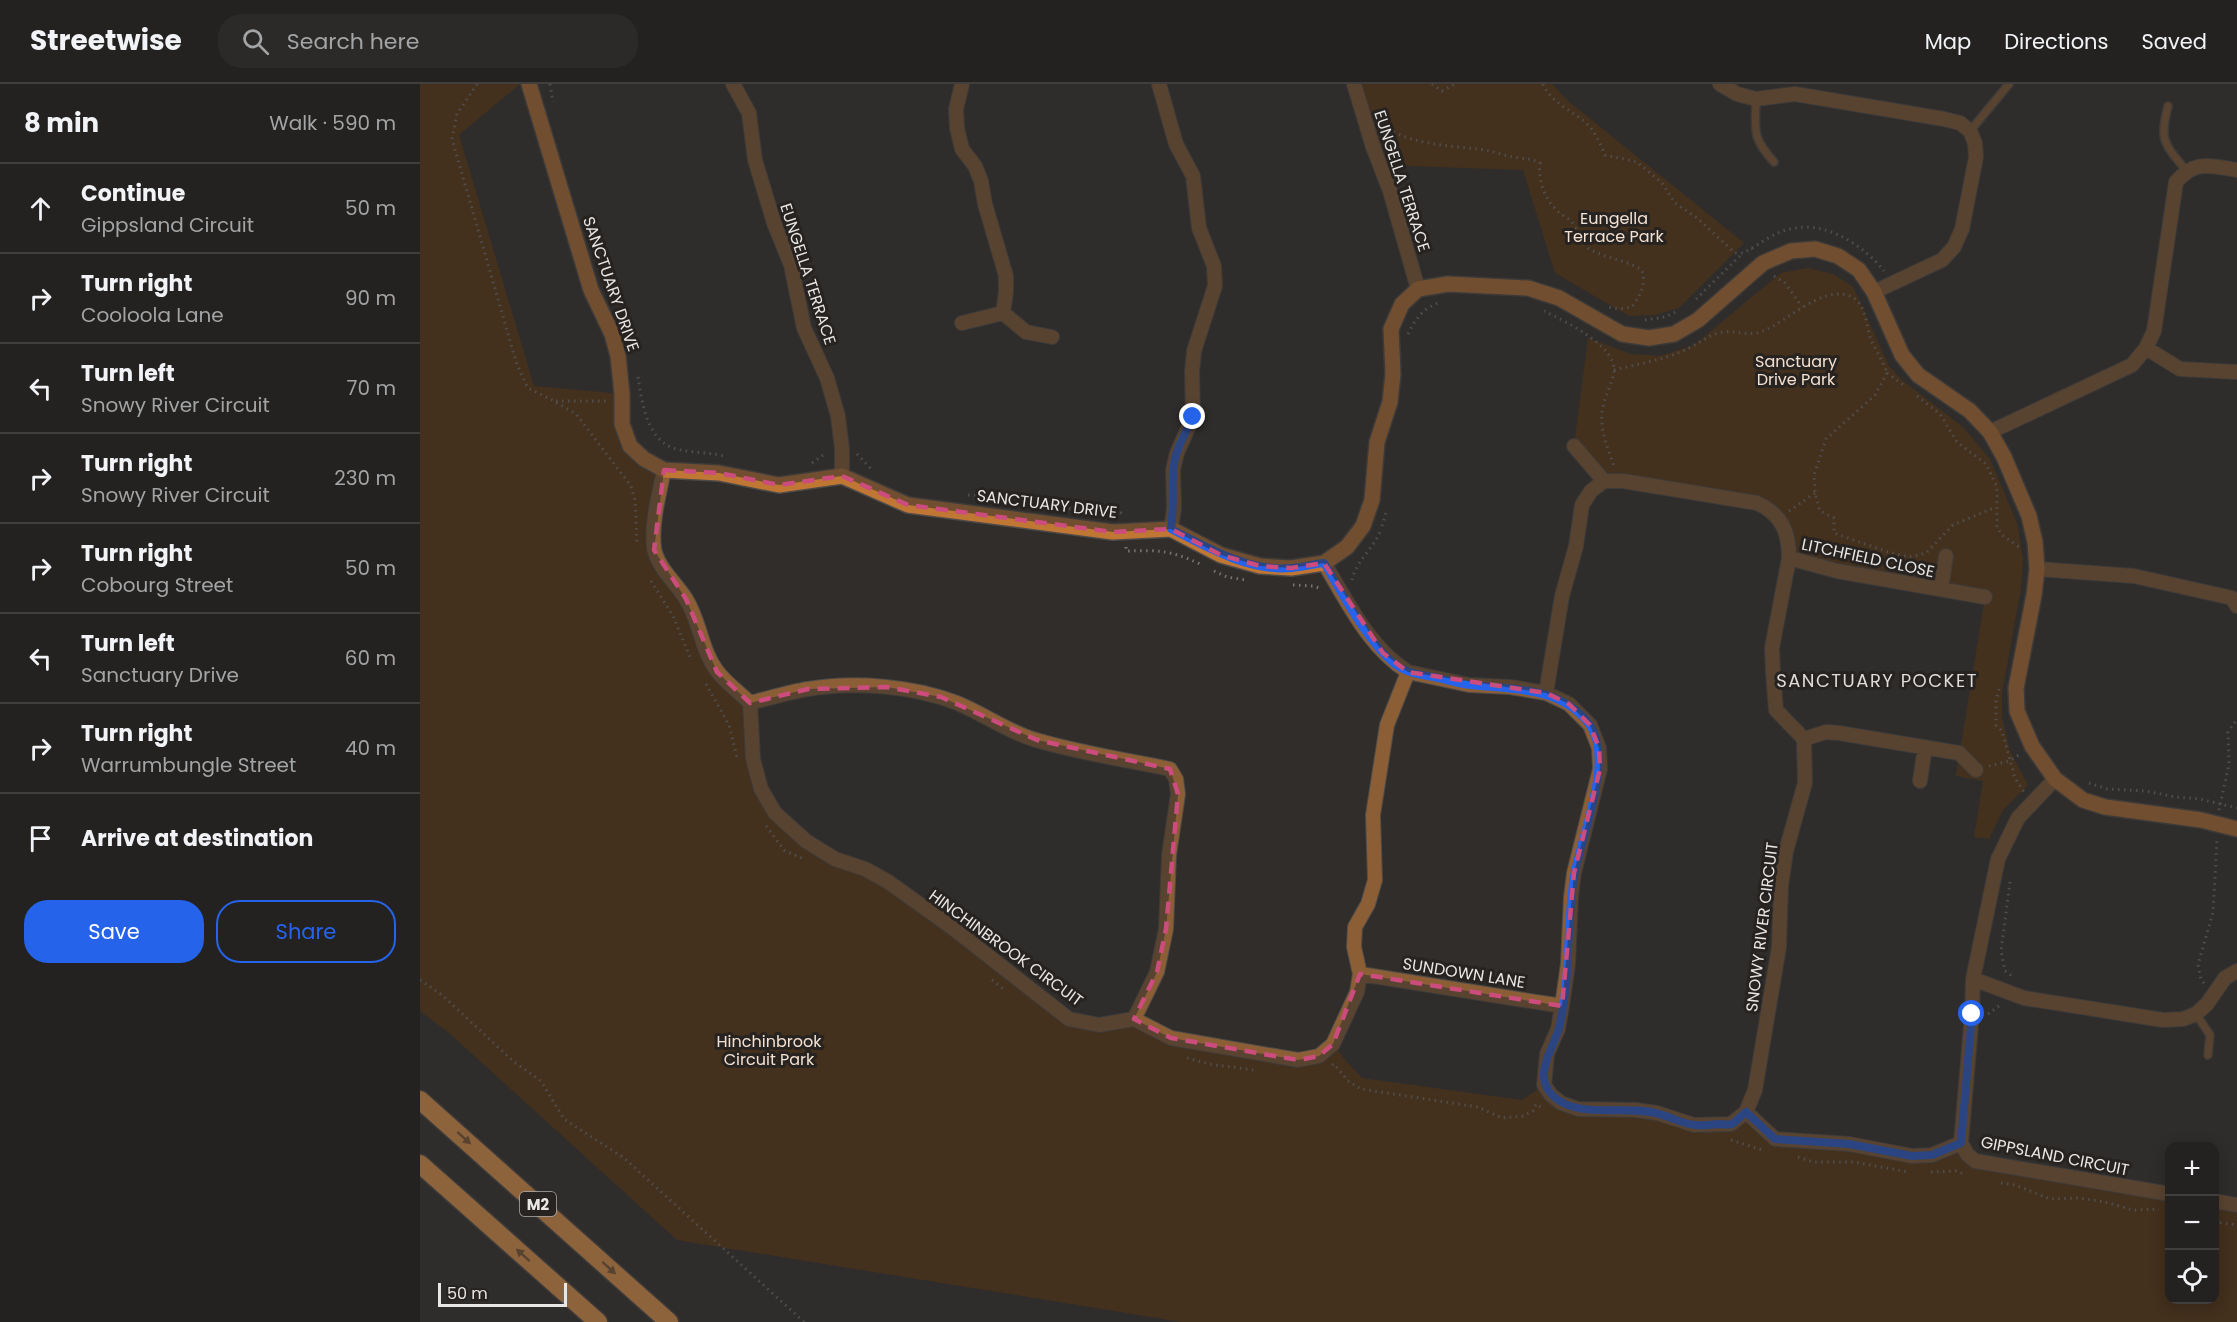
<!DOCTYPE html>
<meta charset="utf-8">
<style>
body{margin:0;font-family:Poppins,sans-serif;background:#2c2a29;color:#f1f3f6}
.controls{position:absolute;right:18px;bottom:18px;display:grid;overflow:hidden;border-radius:12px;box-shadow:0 3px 15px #0003}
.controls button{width:54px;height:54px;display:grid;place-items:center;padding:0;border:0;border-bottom:2px solid #413f3e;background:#242220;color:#f1f3f6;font:30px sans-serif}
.scale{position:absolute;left:18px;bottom:15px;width:129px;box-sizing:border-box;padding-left:6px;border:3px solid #e9e7e5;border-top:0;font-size:16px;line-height:21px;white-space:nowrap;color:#e9e7e5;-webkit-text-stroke:4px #262321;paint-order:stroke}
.stop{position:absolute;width:18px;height:18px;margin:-14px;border:4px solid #2563eb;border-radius:50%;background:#fff}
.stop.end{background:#2563eb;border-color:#fff;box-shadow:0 2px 6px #0008}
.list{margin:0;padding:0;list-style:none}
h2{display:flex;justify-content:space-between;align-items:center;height:78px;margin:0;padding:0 24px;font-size:26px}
h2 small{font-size:20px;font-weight:400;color:#a3a4a5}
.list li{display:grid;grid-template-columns:39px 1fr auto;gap:18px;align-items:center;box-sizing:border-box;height:90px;padding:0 24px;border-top:2px solid #413f3e}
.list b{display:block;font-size:22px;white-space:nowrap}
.list p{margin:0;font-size:20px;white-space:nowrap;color:#a3a4a5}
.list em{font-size:20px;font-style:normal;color:#a3a4a5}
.actions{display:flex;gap:12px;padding:18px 24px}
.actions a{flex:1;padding:14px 0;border:2px solid #2563eb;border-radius:24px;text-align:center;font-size:21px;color:#2563eb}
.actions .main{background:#2563eb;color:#fff}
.icon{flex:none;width:33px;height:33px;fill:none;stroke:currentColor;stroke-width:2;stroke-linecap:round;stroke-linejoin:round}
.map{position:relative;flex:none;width:1817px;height:1238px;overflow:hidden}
header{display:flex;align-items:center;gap:36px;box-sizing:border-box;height:84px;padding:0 30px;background:#242220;border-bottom:2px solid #413f3e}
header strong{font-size:28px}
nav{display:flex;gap:33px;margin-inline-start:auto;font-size:21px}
.search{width:420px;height:54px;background:#2c2a29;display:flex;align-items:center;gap:15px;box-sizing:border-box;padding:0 21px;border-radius:24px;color:#a3a4a5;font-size:22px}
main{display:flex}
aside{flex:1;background:#242220}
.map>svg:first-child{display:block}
.green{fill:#5c340d}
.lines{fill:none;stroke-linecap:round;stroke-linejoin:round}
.lane-casing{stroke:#4e4b49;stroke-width:10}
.street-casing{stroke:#4e4b49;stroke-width:16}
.secondary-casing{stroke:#4e4b49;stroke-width:18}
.highway-casing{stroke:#4e4b49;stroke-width:21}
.path{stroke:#787674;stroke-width:3;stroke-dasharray:1.5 4.5;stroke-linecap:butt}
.lane{stroke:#8b5e36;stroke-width:7}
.street{stroke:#8b5e36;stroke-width:14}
.secondary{stroke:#c07733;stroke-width:15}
.highway{stroke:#fea451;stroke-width:18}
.oneway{fill:#875d37}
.route{stroke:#2563eb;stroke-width:8}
.marked{fill:none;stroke:#cc4c7e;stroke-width:4.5;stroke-dasharray:12 8;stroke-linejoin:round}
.labels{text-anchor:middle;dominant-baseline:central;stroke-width:6;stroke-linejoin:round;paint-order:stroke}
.shield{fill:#262321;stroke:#aeacaa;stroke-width:1.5}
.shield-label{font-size:15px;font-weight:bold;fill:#e9e7e5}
.street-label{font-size:16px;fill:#e9e7e5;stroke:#262321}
.park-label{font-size:16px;fill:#f3e0d0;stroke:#262321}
.neighbourhood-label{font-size:18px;letter-spacing:1.5px;fill:#dfdbd8;stroke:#262321}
</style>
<header>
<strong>Streetwise</strong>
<div class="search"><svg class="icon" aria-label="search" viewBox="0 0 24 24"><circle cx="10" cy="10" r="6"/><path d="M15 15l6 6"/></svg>Search here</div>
<nav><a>Map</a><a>Directions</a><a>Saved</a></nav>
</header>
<main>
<aside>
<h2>8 min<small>Walk · 590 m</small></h2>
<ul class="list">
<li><svg class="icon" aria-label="ahead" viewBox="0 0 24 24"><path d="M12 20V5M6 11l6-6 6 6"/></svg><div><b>Continue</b><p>Gippsland Circuit</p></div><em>50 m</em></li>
<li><svg class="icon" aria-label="right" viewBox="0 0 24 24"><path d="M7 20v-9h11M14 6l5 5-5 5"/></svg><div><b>Turn right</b><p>Cooloola Lane</p></div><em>90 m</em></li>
<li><svg class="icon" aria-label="left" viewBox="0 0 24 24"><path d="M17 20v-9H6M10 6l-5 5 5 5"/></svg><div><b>Turn left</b><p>Snowy River Circuit</p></div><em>70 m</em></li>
<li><svg class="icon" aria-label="right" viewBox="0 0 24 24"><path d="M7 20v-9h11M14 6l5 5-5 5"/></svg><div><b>Turn right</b><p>Snowy River Circuit</p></div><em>230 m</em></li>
<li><svg class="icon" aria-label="right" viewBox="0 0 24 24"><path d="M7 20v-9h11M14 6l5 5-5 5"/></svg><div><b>Turn right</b><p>Cobourg Street</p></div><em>50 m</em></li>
<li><svg class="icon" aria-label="left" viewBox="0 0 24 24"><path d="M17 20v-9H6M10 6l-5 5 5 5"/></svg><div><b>Turn left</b><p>Sanctuary Drive</p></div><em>60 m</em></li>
<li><svg class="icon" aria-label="right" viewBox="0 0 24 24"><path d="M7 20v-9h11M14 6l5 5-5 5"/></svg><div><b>Turn right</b><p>Warrumbungle Street</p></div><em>40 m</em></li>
<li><svg class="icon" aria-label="arrive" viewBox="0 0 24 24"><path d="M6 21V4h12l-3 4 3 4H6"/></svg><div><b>Arrive at destination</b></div></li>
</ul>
<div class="actions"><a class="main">Save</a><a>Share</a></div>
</aside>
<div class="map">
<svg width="1817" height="1238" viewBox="0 0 1817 1238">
<rect width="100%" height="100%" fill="#302d2b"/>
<!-- green -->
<path class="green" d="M0,0H100L39,51L114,302L202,310L210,362L244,386L234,466L289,573L330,619L341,705L387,757L445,785L649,935H714L732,945L878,976L913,960L926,977L942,994L1102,1016L1124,1001L1141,1019L1311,1040L1326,1028L1355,1055L1492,1072L1541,1059L1547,1070L1749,1110L1750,1216H1794L1795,1117L1817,1121V1238H762L257,1156L28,948L0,927Z
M934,0H1132L1147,16L1324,159L1259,224L1235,231L1209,232L1135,189L1103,86L960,81Z
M1388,184L1413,190L1433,203L1469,282L1482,296L1543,343L1570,375L1597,439L1603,475L1601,504L1582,609V634L1590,667L1608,701L1583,726L1569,755L1554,753L1563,697L1536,692L1565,513L1369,474L1352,426L1184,397L1154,362L1168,254L1211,270L1240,272L1274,261L1361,189Z"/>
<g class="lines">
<defs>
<path id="lane" d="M1336,15C1335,47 1332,54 1354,78
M1748,22C1739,56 1744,60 1766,86
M1550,47L1589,0
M1776,930L1790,951L1788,971"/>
<path id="street" d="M313,0L329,29L335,76L354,139L371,181L384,244L407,294L418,332L422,365V392
M542,0L536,25L537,44L542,65L555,82L561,97L565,120L586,192V208L583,229
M739,0L756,60L773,92L779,144L794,182L795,202L774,267L772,288L773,333L757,369L753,386L754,424L751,445
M934,0L953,63L970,107L998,205
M1300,0L1317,10L1336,15L1375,10L1524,35L1540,39L1550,47L1555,59L1556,73L1542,145L1534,163L1522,176L1454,208
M1817,86C1790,82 1776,75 1756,98L1734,247L1726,264L1760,285L1817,288
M542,239L583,229L606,248L632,253
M1570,348L1712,281L1726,264
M1154,362L1184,397
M244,386C239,411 231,439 234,464C237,483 256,499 266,515C280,537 281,566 297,587C306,599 320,609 330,619L333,675L341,705L355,729L386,757L415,775L445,785L467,797L530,842L649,935L679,941L714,935
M1369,474L1417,487L1565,513
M1617,485L1714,492L1812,514L1817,522
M1521,505L1526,472
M988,588L1049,601L1090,603L1126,609L1149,620L1170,641L1179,664L1180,685L1154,789L1151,813L1148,880L1142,922L1138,945L1127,970L1124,1001L1131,1011L1141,1019L1158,1025L1216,1026L1237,1029L1274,1041L1311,1040L1326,1028L1335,1006L1359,863L1361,802L1366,767L1385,699L1384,655L1356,626L1353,588L1352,564L1369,474C1369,447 1361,430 1337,419L1203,397H1184L1171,407L1162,421L1156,462L1142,512L1126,609
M330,619C350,614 369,608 388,605C434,597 494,602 537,619C564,630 588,648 616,656C660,669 706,676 750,685L756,695L758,710L749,771L746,845L737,888L714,935
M1384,655L1406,648L1419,649L1539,669L1556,686
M1635,695L1598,734L1578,775L1553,895L1552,930L1541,1059L1547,1070L1555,1077L1750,1110
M1500,697L1505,663
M940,890L1142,922
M1553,895L1604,914L1743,936L1763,935L1776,930L1787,920L1805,894L1817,887
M714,935L751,954L878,976L899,972L913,960L937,908L940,890L934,863L935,843L948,820L955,796L953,731L967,641L988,588C949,564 927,517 904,479
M1326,1028L1355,1055L1429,1060L1492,1072L1512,1071L1541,1059
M1794,1117L1817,1121"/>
<path id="secondary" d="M109,0L171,206L192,250L198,272L202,310V340L210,362L224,375L244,386L299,389L359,401L422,392L488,421L693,448L751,445L801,471L840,482L871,484L904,479L927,463L943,442L952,416L957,358L970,318L973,290L971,245L982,220L998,205L1028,200L1108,204L1139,214L1202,250L1229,254L1254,250L1278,236L1343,179L1371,167L1395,165L1418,172L1439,186L1454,208L1482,271L1498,291L1550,327L1570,348L1584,373L1609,432L1615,458L1617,485L1614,511L1596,604L1597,627L1612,662L1635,695L1663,716L1685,723L1781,736L1817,745"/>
<path id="highway" d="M0,1016L249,1238
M0,1080L178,1238"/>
</defs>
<!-- lane casing -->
<use href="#lane" class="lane-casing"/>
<!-- street casing -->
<use href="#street" class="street-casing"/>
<!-- secondary casing -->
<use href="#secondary" class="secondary-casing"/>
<!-- highway casing -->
<use href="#highway" class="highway-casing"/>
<!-- path -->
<path class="path" d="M57,0L37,30L32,55L97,281L108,304L134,317L156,330L211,402L215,416L217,460
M130,0L133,18
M1012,0L1022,7L1035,0
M1123,0C1131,19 1151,26 1165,38C1175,47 1180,59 1185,71L1217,78L1242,99L1255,119L1277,134L1315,169H1323L1332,164L1333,166
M963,42C995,63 1035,61 1071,67C1078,69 1086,72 1093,73C1103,75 1111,74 1120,79C1118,98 1125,117 1140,129C1143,132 1148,134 1151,137C1159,146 1161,162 1173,167C1189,175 1206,176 1222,186C1226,202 1221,209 1212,223L1200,225L1188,223
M173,150L192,210
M1332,164C1345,156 1359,146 1375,144C1408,138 1444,162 1464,187
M1354,192L1365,199L1382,223
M1276,215L1323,169
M1124,227C1144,237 1198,262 1194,289C1191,302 1183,316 1182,329C1180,347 1188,365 1194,382
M1225,236L1245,233L1258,227
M988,250C995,236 1002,225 1018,219
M1194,286C1218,280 1243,276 1265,266C1277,261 1288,251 1302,248C1316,246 1329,253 1343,247C1367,238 1406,197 1434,214C1447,223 1446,243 1451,256C1456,267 1463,277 1467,289
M1467,289L1485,302
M1467,289L1455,311L1406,355L1394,391L1395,409L1400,427L1414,434V449L1468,468L1489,473L1506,469L1533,441L1576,423
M218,293C222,319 227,357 256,365C272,369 288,368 304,372
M1497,312L1520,330L1537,358L1566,380L1577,403V443L1582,451L1599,463
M136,317H187
M437,370L453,387
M392,379L406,369
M548,411L588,413L651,425
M658,425L701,429L702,433
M1369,427L1395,409
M962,442L967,425
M706,463V467C738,466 750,466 780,480
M794,487L807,493L825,496
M932,496C936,477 953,465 960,448
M231,497L253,532L270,573
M873,501L893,502L902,505
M286,600L309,641L317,673
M1579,605L1576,618V641L1582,647L1595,694L1604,708
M1569,682L1589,677L1599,671
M1669,699L1687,705L1725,707L1756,713L1780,715L1817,724
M1799,726L1809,680L1808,648L1817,635
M346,742L365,767L382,774
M1590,798L1581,867L1585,887L1592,892
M0,896L22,911L93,977L121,997L144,1035L204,1074L384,1238
M572,896L586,907
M1784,899L1781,896L1778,881L1793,828L1797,757
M1568,930L1579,922
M767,974L789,980L834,986
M912,981L914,980L928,997L941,1005L1058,1023L1082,1034L1103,1032L1113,1027L1116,1020L1121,1023
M1311,1056L1345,1067
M1378,1073L1393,1078H1433L1489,1088
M1511,1088L1536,1087L1546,1091
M1581,1099L1595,1101L1630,1115L1659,1114L1685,1118L1713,1126L1739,1125
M1794,1138L1817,1141"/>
<!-- lane -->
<use href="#lane" class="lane"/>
<!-- street -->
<use href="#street" class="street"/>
<!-- secondary -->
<use href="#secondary" class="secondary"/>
<!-- highway -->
<use href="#highway" class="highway"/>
</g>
<!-- one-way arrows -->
<defs><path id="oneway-solid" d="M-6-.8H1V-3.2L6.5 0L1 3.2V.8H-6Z" transform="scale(1.5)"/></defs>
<g class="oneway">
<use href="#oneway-solid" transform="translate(44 1054) rotate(42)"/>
<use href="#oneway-solid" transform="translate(103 1171) rotate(-138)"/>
<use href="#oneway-solid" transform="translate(189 1184) rotate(42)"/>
</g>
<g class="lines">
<!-- route -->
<path class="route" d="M773,333C765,350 754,368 753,387C752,407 754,425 751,445C788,464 829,488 872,484C883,483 894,480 904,479C922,509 950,564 979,583C990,590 1002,591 1014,593C1026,596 1039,600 1051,601C1093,606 1140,602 1169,640C1195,675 1161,752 1154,792C1146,842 1151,894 1139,944C1133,966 1112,991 1133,1012C1158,1036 1207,1020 1239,1030C1251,1033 1263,1040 1275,1041C1282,1042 1290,1041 1298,1040C1302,1040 1308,1041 1312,1040C1316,1038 1322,1031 1326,1028L1355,1055L1429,1060L1492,1072L1512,1071L1541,1059L1552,930"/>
</g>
<!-- marked area -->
<path d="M0 0H1817V1238H0ZM244,386L299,389L359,401L422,392L488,421L693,448L751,445L801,471L840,482L871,484L904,479L963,569L988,588L1126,609L1149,620L1170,641L1179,664L1180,685L1154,789L1142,922L940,890L913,960L899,972L878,976L751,954L714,935L737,888L746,845L758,710L750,685L617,656L521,613L467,603L388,605L330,619L297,588L266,515L234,466Z" fill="#302d2b" fill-opacity=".55" fill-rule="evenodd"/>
<path class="marked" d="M244,386L299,389L359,401L422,392L488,421L693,448L751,445L801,471L840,482L871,484L904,479L963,569L988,588L1126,609L1149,620L1170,641L1179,664L1180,685L1154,789L1142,922L940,890L913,960L899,972L878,976L751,954L714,935L737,888L746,845L758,710L750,685L617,656L521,613L467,603L388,605L330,619L297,588L266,515L234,466Z"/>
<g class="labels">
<!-- shield labels -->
<rect class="shield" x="100" y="1108" width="36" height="24" rx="4.5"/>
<g class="shield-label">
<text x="118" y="1120">M2</text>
</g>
<!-- street labels -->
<g class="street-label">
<text transform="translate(982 97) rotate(72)">EUNGELLA TERRACE</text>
<text transform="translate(388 190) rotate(72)">EUNGELLA TERRACE</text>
<text transform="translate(191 200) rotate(71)">SANCTUARY DRIVE</text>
<text transform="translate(627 420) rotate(7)">SANCTUARY DRIVE</text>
<text transform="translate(1448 474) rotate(12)">LITCHFIELD CLOSE</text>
<text transform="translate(1342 843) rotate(-83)">SNOWY RIVER CIRCUIT</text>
<text transform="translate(586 864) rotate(36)">HINCHINBROOK CIRCUIT</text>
<text transform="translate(1044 889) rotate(9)">SUNDOWN LANE</text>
<text transform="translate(1635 1072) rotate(11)">GIPPSLAND CIRCUIT</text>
</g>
<!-- park labels -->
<g class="park-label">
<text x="1194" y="134">Eungella<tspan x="1194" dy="18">Terrace Park</tspan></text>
<text x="1376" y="277">Sanctuary<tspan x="1376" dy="18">Drive Park</tspan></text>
<text x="349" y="957">Hinchinbrook<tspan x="349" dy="18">Circuit Park</tspan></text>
</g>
<!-- neighbourhood labels -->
<g class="neighbourhood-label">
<text x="1457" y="596">SANCTUARY POCKET</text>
</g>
</g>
</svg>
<div class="controls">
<button>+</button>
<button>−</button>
<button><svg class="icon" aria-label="locate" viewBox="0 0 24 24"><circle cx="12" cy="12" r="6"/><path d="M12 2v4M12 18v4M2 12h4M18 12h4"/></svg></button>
</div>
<div class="scale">50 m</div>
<div class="stop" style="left:1552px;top:930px"></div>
<div class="stop end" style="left:773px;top:333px"></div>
</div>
</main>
